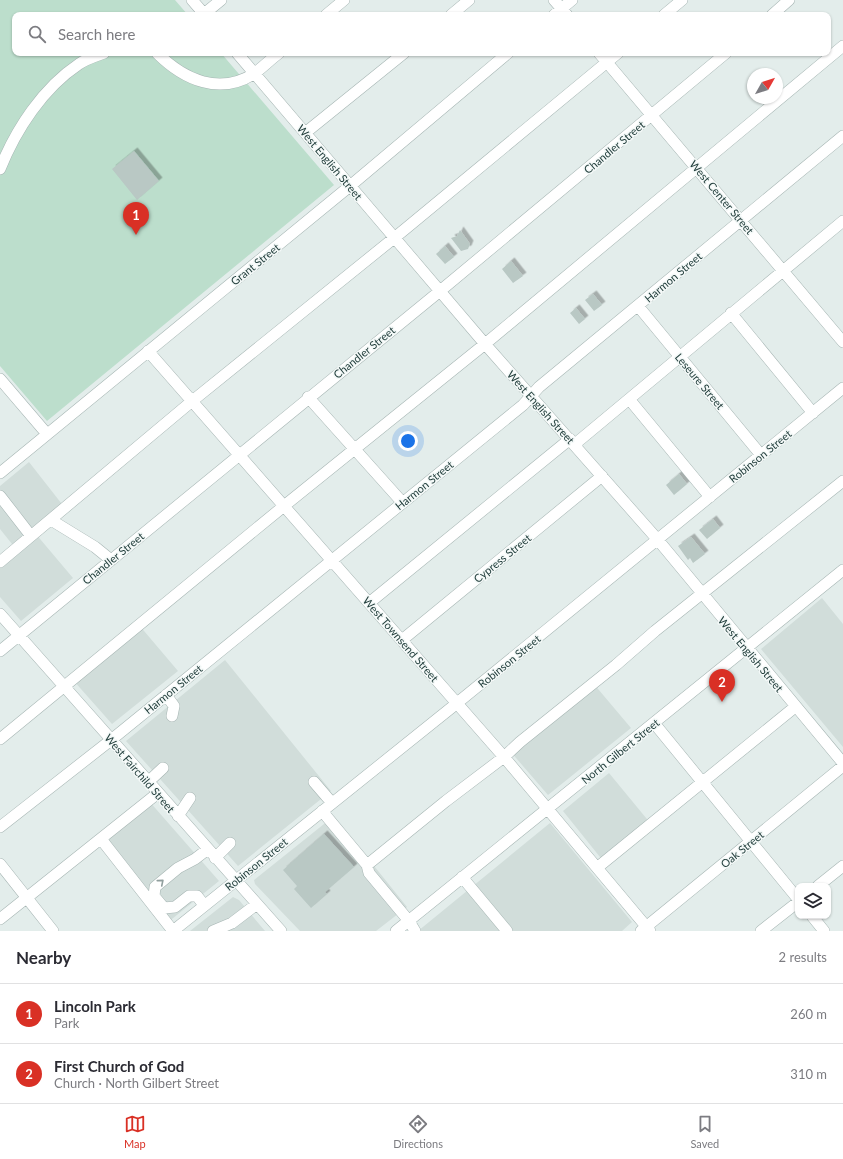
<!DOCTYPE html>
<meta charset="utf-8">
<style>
body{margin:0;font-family:Lato,sans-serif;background:#f7f7f7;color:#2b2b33}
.controls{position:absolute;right:12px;bottom:12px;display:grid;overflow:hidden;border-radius:8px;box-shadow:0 1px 3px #0004}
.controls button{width:36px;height:36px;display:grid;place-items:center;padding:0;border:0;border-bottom:1px solid #e1e1e2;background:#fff;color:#2b2b33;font:20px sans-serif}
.compass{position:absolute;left:747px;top:68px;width:36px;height:36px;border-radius:50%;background:#fff;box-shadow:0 1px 3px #0004;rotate:51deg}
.you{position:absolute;left:408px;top:441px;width:14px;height:14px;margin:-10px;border:3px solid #fff;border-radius:50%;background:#1a73e8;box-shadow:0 0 0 6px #1a73e833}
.badge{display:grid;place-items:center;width:26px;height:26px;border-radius:50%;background:#d93025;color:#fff;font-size:13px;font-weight:700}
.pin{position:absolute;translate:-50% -33px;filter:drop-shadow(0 1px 2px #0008)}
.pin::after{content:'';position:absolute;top:21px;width:14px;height:12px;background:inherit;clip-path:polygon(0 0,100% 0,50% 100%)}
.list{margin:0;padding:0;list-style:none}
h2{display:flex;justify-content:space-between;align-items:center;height:52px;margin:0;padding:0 16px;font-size:17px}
h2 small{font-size:13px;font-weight:400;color:#7c7c81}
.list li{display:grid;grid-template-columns:26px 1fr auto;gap:12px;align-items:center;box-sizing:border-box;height:60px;padding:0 16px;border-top:1px solid #e1e1e2}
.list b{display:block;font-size:15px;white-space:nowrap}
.list p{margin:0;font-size:13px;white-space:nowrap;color:#7c7c81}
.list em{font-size:13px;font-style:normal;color:#7c7c81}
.icon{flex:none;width:22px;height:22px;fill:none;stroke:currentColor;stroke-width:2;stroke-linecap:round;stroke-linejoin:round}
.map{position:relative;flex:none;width:843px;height:931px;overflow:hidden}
.search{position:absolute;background:#fff;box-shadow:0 1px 3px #0004;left:12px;right:12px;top:12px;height:44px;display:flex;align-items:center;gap:10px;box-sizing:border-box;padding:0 14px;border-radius:8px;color:#7c7c81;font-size:15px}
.sheet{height:172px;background:#fff}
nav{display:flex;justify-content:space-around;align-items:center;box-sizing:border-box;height:56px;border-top:1px solid #e1e1e2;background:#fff;font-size:11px;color:#7c7c81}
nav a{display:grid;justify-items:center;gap:2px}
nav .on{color:#d93025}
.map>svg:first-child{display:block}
.built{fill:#d1ddda}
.green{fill:#bcdecc}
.building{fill:#b9c8c4;filter:url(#shadow)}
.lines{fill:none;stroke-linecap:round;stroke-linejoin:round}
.minor-casing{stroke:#a6b5b3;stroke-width:12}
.minor{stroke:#fff;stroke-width:11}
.oneway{stroke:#919f9e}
.labels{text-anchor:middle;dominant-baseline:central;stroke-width:3;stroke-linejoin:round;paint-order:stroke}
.street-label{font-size:11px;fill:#233f3d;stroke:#f4f9f8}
</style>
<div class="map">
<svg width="843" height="931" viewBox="0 0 843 931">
<defs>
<filter id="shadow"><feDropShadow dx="3.5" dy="-3.5" stdDeviation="0" flood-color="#0004"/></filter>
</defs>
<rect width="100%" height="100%" fill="#e3edeb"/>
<!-- built -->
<path class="built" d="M29,462L65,508L35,533L73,578L21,621L0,597V562L16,549L0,529V486Z
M822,598L843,624V747L761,649Z
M139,625L178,671L112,724L73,680Z
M225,660L331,791L238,866L126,741Z
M593,683L631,728L548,795L510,751Z
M609,773L651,824L604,862L563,811Z
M149,801L219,881L167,923L101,839Z
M334,816L407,907L376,931H300L255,884L254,880Z
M550,823L632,922L622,931H418Z
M233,897L239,900L265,931H190Z"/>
<!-- green -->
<path class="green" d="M0,0H175L188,15H15V53H221L334,185L47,421L0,366Z"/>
<!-- building -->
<path class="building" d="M134,151L159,181L137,200L112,169Z
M460,230L470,244L468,249L461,251L451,238L457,236Z
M445,246L454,257L445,264L436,254Z
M511,261L523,276L513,283L502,269Z
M593,294L602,305L594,311L585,300Z
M576,308L585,319L579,324L570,313Z
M679,474L687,484L674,495L666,485Z
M713,519L720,528L707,539L699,530Z
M691,537L705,554L693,563L690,558L688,560L678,546Z
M324,834L354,867L325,892L327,894L311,908L294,889L297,886L283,870Z"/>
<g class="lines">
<defs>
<path id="minor" d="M192,0L205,15
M554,0L567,15
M204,14L221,0
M326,15L344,0
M451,15L469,0
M554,15L572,0
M664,15L682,0
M772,15L789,0
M157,53C184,80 220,96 255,73C263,67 271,59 279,53
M237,53L485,344L658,540L843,763
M599,53L843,342
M305,133L404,53
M0,169C16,129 43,88 79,64C86,59 96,56 104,53
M638,306L761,455
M731,313L813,413
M148,351L504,757L650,931
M0,379L47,434
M308,397L402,502
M629,399L710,497
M575,444L843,221
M0,473L350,186L508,53
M0,496L31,536
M51,520L95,547L111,560
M0,562L191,402L404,230L618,53
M369,603L570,439
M0,614L281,931
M402,640L602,476
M0,651L440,291L726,53
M166,695L174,706L172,716
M654,723L798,899
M0,739L284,506L485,344L843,46
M148,782L163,768
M314,782L332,803
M322,811L367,865L369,873L409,921L415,931
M178,816L190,798
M0,827L111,740L523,405L539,387L843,136
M101,839L173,931
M215,858L230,843
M0,864L53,931
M367,865L446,801L504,757L520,742L616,665L655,631L843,481
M598,867L795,707
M462,877L507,931
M818,886L843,866
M204,905L197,896H189L175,907L164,908L154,896L155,887L178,868L195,859L208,849
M812,916L824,931
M0,919L158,793
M173,931L451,708L843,388
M213,931L232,923L257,904
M396,931L843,570
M641,931L843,766
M761,931L798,902"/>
</defs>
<!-- minor casing -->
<use href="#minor" class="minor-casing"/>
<!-- minor -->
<use href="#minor" class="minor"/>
</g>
<!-- one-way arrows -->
<defs><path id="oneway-chevron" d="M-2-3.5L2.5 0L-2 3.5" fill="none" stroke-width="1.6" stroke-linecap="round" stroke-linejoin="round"/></defs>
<use class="oneway" href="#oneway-chevron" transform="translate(161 882) rotate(-40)"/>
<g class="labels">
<!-- street labels -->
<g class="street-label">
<text transform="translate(614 147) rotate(-40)">Chandler Street</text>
<text transform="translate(330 162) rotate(50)">West English Street</text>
<text transform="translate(722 197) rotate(50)">West Center Street</text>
<text transform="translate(255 264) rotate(-39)">Grant Street</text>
<text transform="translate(673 277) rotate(-40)">Harmon Street</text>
<text transform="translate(364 352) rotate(-39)">Chandler Street</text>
<text transform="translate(700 381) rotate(50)">Leseure Street</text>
<text transform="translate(541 407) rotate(48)">West English Street</text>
<text transform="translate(760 456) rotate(-39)">Robinson Street</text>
<text transform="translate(424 485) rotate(-39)">Harmon Street</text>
<text transform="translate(113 558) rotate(-39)">Chandler Street</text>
<text transform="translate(502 558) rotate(-39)">Cypress Street</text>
<text transform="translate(401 639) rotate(49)">West Townsend Street</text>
<text transform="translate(751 654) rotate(50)">West English Street</text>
<text transform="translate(509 661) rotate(-39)">Robinson Street</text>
<text transform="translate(173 689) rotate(-39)">Harmon Street</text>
<text transform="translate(620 751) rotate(-39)">North Gilbert Street</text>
<text transform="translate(140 773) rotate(49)">West Fairchild Street</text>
<text transform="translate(742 849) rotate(-39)">Oak Street</text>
<text transform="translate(256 864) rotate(-39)">Robinson Street</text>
</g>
</g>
</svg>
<div class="controls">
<button><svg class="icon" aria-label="layers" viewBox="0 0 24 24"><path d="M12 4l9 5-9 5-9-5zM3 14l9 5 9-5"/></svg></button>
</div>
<svg class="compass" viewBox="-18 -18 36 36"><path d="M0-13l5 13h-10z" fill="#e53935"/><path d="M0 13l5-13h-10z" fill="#7c7c81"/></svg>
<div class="you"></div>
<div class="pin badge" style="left:136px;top:235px">1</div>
<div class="pin badge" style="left:722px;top:702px">2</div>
<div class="search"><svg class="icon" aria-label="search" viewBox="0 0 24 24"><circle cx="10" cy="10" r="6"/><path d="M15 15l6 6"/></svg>Search here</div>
</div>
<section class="sheet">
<h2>Nearby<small>2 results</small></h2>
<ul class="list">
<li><span class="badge">1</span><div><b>Lincoln Park</b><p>Park</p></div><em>260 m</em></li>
<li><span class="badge">2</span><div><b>First Church of God</b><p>Church · North Gilbert Street</p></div><em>310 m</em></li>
</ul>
</section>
<nav>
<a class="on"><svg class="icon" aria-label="map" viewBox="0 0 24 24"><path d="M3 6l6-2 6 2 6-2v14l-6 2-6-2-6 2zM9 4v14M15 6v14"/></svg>Map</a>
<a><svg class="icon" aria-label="directions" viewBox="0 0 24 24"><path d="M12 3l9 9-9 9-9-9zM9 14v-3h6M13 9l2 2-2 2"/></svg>Directions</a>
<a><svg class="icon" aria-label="saved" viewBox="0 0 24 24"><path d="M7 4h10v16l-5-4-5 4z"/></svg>Saved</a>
</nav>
